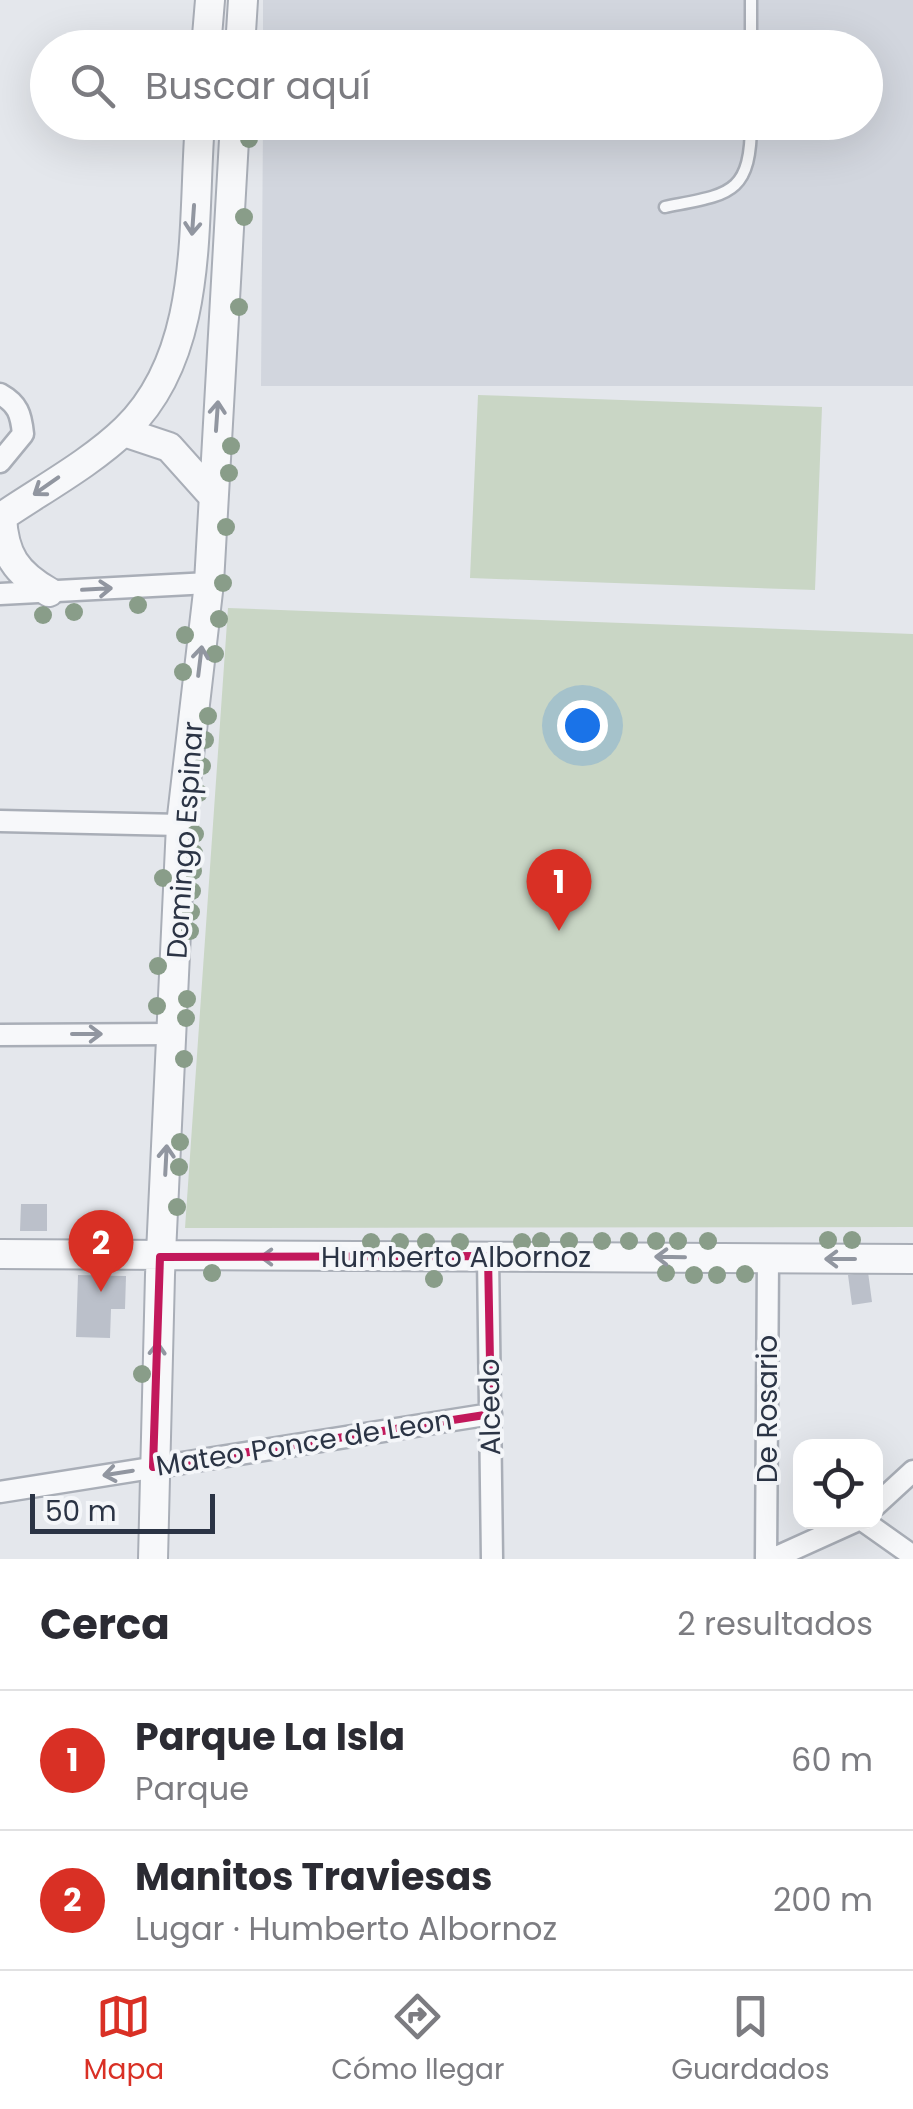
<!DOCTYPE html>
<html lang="es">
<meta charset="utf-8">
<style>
body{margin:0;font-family:Poppins,sans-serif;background:#f7f7f7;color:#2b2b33}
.controls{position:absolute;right:30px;bottom:30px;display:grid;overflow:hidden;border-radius:20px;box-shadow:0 10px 40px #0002}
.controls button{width:90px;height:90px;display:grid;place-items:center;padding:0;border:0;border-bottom:2px solid #e1e1e2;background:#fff;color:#2b2b33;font:50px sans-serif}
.scale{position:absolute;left:30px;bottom:25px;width:185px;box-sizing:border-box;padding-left:10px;border:5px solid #2b3445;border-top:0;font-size:28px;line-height:35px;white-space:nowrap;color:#2b3445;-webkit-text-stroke:8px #f4f6f9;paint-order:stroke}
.you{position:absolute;left:582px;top:725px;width:35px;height:35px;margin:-25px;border:8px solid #fff;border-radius:50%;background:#1a73e8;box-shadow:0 0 0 15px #1a73e833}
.badge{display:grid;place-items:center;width:65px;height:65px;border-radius:50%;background:#d93025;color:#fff;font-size:32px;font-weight:700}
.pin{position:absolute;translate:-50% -82px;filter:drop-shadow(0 2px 5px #0008)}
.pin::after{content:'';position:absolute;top:52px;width:35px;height:30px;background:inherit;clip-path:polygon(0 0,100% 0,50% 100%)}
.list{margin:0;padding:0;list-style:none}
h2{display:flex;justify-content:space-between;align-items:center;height:130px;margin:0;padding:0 40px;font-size:42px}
h2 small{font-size:32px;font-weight:400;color:#7c7c81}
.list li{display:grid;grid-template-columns:65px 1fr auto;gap:30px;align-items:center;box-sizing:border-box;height:140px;padding:0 40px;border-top:2px solid #e1e1e2}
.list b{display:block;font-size:38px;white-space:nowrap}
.list p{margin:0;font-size:32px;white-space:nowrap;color:#7c7c81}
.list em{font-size:32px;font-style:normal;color:#7c7c81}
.icon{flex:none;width:55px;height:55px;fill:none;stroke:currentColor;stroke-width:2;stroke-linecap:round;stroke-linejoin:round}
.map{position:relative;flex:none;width:913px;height:1559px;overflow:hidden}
.search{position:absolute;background:#fff;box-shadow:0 10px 40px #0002;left:30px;right:30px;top:30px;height:110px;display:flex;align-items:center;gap:25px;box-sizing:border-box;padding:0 35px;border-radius:55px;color:#7c7c81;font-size:38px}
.sheet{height:410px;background:#fff}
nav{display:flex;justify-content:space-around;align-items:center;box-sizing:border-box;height:140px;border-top:2px solid #e1e1e2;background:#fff;font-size:28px;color:#7c7c81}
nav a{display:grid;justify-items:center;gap:5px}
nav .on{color:#d93025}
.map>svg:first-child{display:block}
.built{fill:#d2d6de}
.green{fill:#c9d6c5}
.building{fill:#bbc0ca}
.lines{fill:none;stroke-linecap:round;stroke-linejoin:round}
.service-casing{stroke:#a9aeb7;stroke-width:15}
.minor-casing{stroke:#a9aeb7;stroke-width:25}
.tertiary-casing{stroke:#a9aeb7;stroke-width:32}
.service{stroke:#f7f8fa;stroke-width:10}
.minor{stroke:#f7f8fa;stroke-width:20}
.tertiary{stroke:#f7f8fa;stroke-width:28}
.tree{fill:#899d89}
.oneway{stroke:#9196a0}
.marked{fill:none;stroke:#c2185b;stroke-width:8;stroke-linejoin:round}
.labels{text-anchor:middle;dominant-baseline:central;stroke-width:8;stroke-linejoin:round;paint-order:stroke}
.street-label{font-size:28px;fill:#2b3445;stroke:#f4f6f9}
</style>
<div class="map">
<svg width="913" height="1559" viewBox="0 0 913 1559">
<rect width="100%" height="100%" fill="#e4e7ec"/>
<!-- built -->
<path class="built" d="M263,0H913V386H261L263,123L866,122V48L263,47Z"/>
<!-- green -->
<path class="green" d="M478,395L822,407L815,590L470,578Z
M228,608L913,634V1227L185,1228Z"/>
<!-- building -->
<path class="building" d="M21,1204H47V1231H20Z
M868,1272L872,1302L852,1305L848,1275Z
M78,1275L126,1276L125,1309H111L110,1338L76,1337Z"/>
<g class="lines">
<defs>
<path id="service" d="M751,48V0
M665,207C729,194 751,196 751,122"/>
<path id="minor" d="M0,394C18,404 21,414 23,434L0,462
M0,594L209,583
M0,821L181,825
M0,1035L173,1034
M488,1256L492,1559
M0,1492L491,1414
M876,1505L913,1471
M865,1522L913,1556
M766,1559L768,1258
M772,1559L854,1522"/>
<path id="tertiary" d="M206,48L210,0
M240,48L243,0
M124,432L169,447L212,495
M2,517C4,555 16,573 49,592
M0,518C41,490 91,463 126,429C205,352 192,224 200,122
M0,1254L913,1259
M153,1559L160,1275L181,825L209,583L235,122"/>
</defs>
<!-- service casing -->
<use href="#service" class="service-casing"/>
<!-- minor casing -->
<use href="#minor" class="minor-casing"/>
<!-- tertiary casing -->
<use href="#tertiary" class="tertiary-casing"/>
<!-- service -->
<use href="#service" class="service"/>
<!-- minor -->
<use href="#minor" class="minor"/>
<!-- tertiary -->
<use href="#tertiary" class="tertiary"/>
</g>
<!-- trees -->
<g class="tree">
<circle cx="249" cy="139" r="9"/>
<circle cx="244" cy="217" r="9"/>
<circle cx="239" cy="307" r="9"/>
<circle cx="231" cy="446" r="9"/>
<circle cx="229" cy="473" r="9"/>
<circle cx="226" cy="527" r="9"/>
<circle cx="223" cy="583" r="9"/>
<circle cx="138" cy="605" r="9"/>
<circle cx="74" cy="612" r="9"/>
<circle cx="43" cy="615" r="9"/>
<circle cx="219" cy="619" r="9"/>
<circle cx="185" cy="635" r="9"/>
<circle cx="215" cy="654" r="9"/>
<circle cx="183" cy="672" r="9"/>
<circle cx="208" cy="716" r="9"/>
<circle cx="205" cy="740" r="9"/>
<circle cx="202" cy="766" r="9"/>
<circle cx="199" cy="793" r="9"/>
<circle cx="195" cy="834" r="9"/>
<circle cx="194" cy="853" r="9"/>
<circle cx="193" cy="871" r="9"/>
<circle cx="163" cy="878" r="9"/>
<circle cx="192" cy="891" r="9"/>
<circle cx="191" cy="912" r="9"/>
<circle cx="190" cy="931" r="9"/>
<circle cx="158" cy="966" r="9"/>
<circle cx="187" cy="999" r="9"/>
<circle cx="157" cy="1006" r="9"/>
<circle cx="186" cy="1018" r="9"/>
<circle cx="184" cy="1059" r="9"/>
<circle cx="180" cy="1142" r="9"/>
<circle cx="179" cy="1167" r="9"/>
<circle cx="177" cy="1207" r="9"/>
<circle cx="828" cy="1240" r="9"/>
<circle cx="852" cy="1240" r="9"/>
<circle cx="541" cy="1241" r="9"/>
<circle cx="569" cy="1241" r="9"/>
<circle cx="602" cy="1241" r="9"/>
<circle cx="629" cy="1241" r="9"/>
<circle cx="656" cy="1241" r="9"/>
<circle cx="678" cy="1241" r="9"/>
<circle cx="708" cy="1241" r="9"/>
<circle cx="371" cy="1242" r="9"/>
<circle cx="400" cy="1242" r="9"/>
<circle cx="426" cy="1242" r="9"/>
<circle cx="460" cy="1242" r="9"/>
<circle cx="522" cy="1242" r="9"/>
<circle cx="212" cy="1273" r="9"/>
<circle cx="666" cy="1273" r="9"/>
<circle cx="745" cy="1274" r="9"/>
<circle cx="694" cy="1275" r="9"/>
<circle cx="717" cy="1275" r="9"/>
<circle cx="434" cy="1279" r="9"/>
<circle cx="142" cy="1374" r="9"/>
</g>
<!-- one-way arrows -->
<defs><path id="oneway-shaft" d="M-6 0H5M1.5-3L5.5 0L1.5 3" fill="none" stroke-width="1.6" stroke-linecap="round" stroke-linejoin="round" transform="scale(2.5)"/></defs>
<g class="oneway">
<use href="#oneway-shaft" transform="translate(193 220) rotate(94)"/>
<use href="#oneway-shaft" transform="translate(217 416) rotate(-86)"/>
<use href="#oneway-shaft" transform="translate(46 486) rotate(145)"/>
<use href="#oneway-shaft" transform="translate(97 589) rotate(-3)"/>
<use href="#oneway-shaft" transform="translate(200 661) rotate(-83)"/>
<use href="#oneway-shaft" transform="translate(87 1034)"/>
<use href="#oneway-shaft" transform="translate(166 1160) rotate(-87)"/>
<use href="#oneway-shaft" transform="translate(275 1257) rotate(180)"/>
<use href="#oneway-shaft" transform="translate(670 1257) rotate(-179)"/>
<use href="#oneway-shaft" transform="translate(840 1259) rotate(-180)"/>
<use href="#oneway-shaft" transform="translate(157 1357) rotate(-88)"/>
<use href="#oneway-shaft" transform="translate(118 1473) rotate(171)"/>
</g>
<!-- marked area -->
<path class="marked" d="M488,1256L491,1414L153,1467L160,1257Z"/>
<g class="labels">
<!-- street labels -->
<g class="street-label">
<text transform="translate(185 840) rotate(-86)">Domingo Espinar</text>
<text x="456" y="1257">Humberto Albornoz</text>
<text transform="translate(490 1407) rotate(-91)">Alcedo</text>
<text transform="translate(767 1409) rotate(-90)">De Rosario</text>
<text transform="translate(304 1443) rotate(-9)">Mateo Ponce de Leon</text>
</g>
</g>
</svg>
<div class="controls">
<button><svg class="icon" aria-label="locate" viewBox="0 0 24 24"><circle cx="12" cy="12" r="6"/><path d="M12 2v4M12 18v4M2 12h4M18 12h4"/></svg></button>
</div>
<div class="scale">50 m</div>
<div class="you"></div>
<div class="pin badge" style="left:559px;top:931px">1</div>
<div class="pin badge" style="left:101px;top:1292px">2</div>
<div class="search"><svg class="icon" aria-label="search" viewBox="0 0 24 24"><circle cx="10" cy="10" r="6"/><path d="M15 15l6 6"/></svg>Buscar aquí</div>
</div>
<section class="sheet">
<h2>Cerca<small>2 resultados</small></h2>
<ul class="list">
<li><span class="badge">1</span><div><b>Parque La Isla</b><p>Parque</p></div><em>60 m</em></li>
<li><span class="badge">2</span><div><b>Manitos Traviesas</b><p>Lugar · Humberto Albornoz</p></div><em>200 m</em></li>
</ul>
</section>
<nav>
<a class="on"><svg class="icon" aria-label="map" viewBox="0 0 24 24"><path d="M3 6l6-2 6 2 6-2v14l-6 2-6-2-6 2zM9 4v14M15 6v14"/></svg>Mapa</a>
<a><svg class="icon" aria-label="directions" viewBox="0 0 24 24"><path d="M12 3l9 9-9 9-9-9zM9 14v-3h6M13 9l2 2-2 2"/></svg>Cómo llegar</a>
<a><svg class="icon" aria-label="saved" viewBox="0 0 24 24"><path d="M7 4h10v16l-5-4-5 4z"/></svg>Guardados</a>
</nav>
